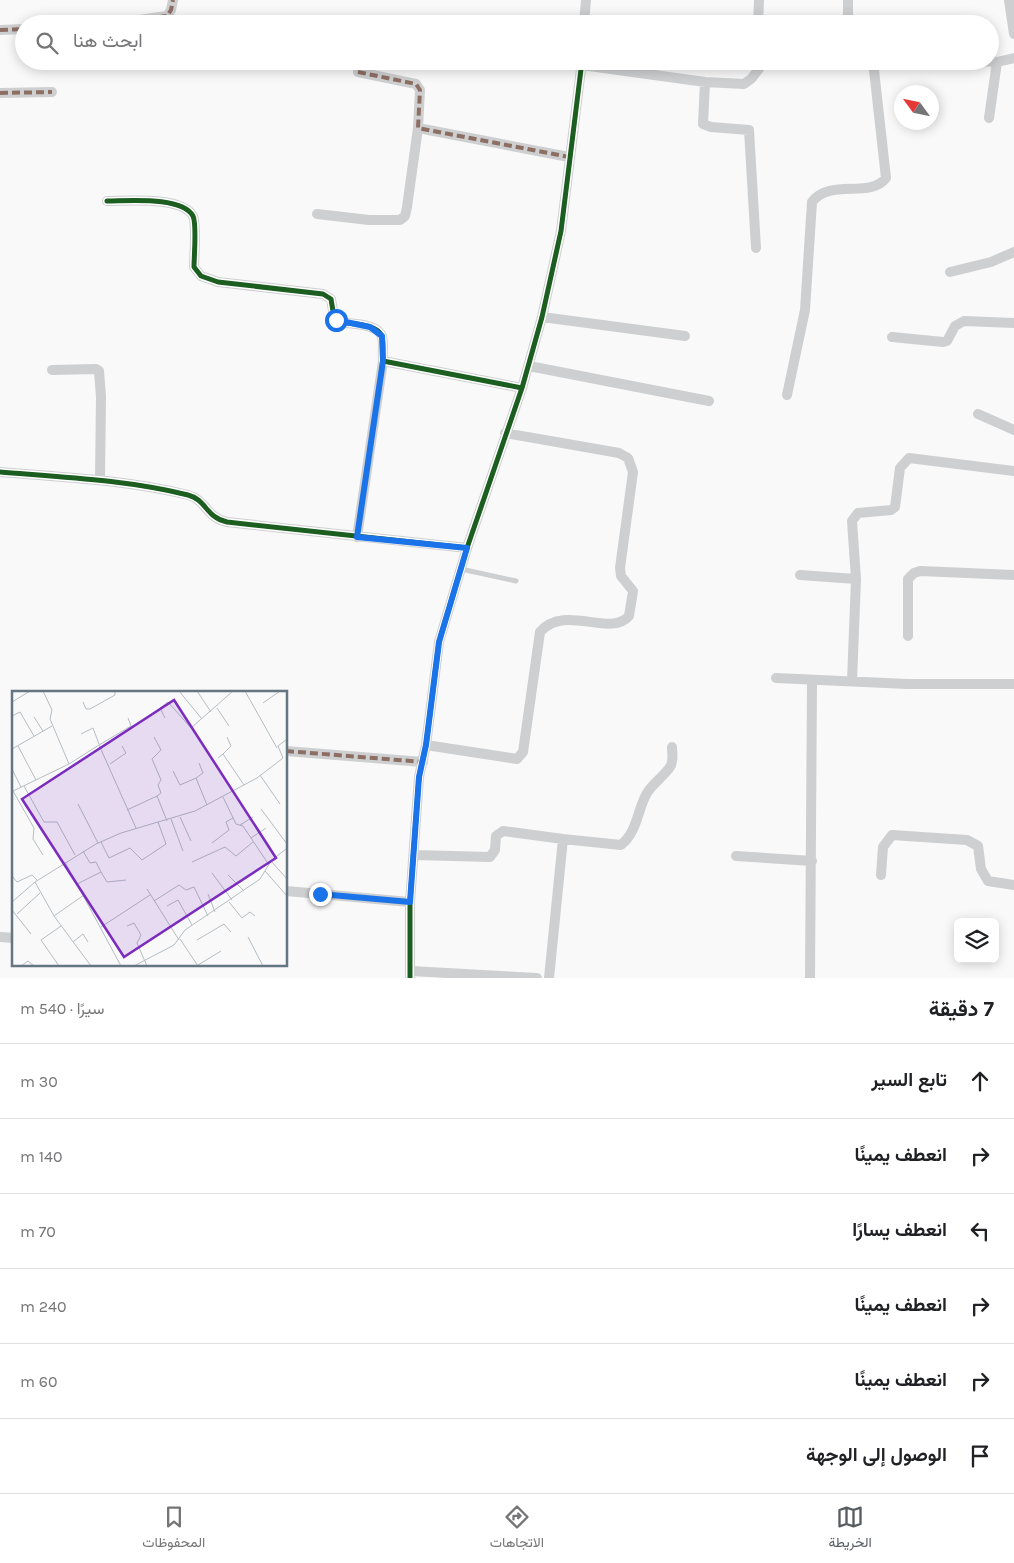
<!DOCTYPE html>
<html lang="ar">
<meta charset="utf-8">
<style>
body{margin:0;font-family:Karla,Vazirmatn,sans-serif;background:#f2f2f2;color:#202124;direction:rtl}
.controls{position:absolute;right:15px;bottom:15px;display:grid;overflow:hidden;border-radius:8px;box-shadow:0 2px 12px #0003}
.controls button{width:45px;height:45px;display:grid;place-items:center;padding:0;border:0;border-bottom:1px solid #e0e0e0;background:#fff;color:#202124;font:25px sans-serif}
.compass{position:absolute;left:894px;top:85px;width:45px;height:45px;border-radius:50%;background:#fff;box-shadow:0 2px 12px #0003;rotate:303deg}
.stop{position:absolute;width:15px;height:15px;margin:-11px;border:4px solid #1a73e8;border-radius:50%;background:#fff}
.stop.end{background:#1a73e8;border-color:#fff;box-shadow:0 1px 5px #0008}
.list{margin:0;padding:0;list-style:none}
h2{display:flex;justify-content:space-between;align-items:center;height:65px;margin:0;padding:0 20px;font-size:21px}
h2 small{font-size:16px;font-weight:400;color:#757577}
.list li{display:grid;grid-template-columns:32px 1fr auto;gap:15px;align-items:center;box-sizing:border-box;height:75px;padding:0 20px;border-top:1px solid #e0e0e0}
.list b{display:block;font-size:19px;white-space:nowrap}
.list em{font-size:16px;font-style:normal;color:#757577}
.icon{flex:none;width:28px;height:28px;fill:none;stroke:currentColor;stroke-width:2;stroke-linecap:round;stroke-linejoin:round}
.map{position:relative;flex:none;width:1014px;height:978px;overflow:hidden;direction:ltr}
.search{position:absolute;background:#fff;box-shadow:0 2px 12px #0003;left:15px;right:15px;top:15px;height:55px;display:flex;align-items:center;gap:12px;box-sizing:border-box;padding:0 18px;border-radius:28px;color:#757577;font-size:19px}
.sheet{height:515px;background:#fff}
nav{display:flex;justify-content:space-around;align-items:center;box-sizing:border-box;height:70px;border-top:1px solid #e0e0e0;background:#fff;font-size:14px;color:#757577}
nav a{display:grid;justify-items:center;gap:2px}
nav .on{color:#565c61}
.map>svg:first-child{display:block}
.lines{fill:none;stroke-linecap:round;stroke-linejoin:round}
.lane{stroke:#cecfd0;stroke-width:5}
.street{stroke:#cecfd0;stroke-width:10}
.quiet{stroke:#8d6e63;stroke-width:4;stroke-dasharray:8 4;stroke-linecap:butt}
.cycleway-casing{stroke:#fff;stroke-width:8}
.cycleway{stroke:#1b5e20;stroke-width:5}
.route{stroke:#1a73e8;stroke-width:6}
.inset-road{fill:none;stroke:#b5bdc3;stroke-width:1}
.view{fill:#7b2cbf;fill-opacity:0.15;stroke:#7b2cbf;stroke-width:2.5}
.inset-edge{fill:none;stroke:#657683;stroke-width:2.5}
</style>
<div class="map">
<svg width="1014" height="978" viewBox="0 0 1014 978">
<rect width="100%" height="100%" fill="#f9f9f9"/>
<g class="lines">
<!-- lane -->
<path class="lane" d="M461,569L516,581"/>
<!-- street -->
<path class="street" d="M848,0V24
M1009,0L1014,34
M111,24L167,16L171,10L173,0
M584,24L586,0
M758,24L759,0
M0,30L24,29
M981,61L997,62L1014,58
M582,65L705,82L744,84L751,79L765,61
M358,72L416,84L420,90L418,128L569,157
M705,82L703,124L711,127L749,130L756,248
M0,93L52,92
M989,118L997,62
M107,201C128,201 182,196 193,216C197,225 194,256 194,267L201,276L218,282L323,294L331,299L334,317L338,322C349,324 379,323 382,337C384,344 382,354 383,361L522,388
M317,214L369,220H400L405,216L407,207L418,128
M950,272L991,262L1014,252
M542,317L685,336
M892,337L943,342L947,341L955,326L964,321L1014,323
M529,366L709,401
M52,370L96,369L99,371L101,397L100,480
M787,395L805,310L812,202C830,178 870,199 886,178L873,61
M978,414L1014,430
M0,472C62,477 127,480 188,495C207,500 205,517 227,522L467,548
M357,537L383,361
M800,575L856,579
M908,636V579L914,573L920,571L1014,575
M776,678L907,684H1014
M852,681L856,579L852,521L858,513L891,510L895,507L900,468L909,458L1014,471
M426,745L517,759L523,752L540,632C564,603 610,638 629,616L633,591L621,576L620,568L633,472L628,458L619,453L505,433
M286,751L423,762
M415,855L490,857L495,850L496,836L503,831L563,839
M736,856L812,861
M881,875L883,847L892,835L967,840L978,846L981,869L988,881L1014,885
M286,891L410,902
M0,937L14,938
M411,971L537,978
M410,978V902L419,777L426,745L439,642L467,548L522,388L542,317L561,231L582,61
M549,978L563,839L621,845C638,831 637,810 647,793C653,783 664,776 670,767C674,762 672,753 672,747
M810,978L812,681"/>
<!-- quiet -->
<path class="quiet" d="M111,24L167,16L171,10L173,0
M0,30L24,29
M358,72L416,84L420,90L418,128L569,157
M0,93L52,92
M286,751L423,762"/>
<defs>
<path id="cycleway" d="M107,201C128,201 182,196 193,216C197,225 194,256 194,267L201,276L218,282L323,294L331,299L334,317L338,322C349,324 379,323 382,337C384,344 382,354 383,361L522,388
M0,472C62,477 127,480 188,495C207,500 205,517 227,522L467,548
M410,978V902L419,777L426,745L439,642L467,548L522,388L542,317L561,231L582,61"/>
</defs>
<!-- cycleway casing -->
<use href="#cycleway" class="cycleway-casing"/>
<!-- cycleway -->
<use href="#cycleway" class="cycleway"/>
</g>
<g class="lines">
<!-- route -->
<path class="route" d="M320,894L410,902L419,777L426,745L439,642L467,548L357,537L383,361L382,336L370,327L336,320"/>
</g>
<!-- overview -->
<g transform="translate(12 691)">
<rect width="275" height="275" fill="#f9f9f9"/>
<path class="inset-road" d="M31,0L40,19L38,28L57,73L87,54L124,137M167,0L190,28M185,0L199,21M233,0L265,57M0,11L18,0M71,11L74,18H78L103,4V0M251,12L268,0M205,17L217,35M0,25L8,21L22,45M22,26L31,40M153,27L148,17L156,11L179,37L221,0M69,43L81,37L87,53M142,46L149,59L140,68L149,89L146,94L149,102L145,105L155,130M87,54L119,35L116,27M6,55L24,89M0,58L40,35M211,63L219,55L215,46M206,67L211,63L232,94M187,72L191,82L184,87L195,114M98,73L114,62L110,55M0,78L9,96M161,80L168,94L184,87M248,84L268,113M12,95L32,131H45L63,164M1,100L22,137L21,148L31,164M1,100L57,73M211,106L224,133L231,135L257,174M66,113L86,152M249,118L275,153M115,119L145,105M168,126L179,150M159,128L171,160M228,134L241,126M239,147L254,137M89,151L97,167L118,157L130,169L154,153L146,131M200,152L217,139L214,131L221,127M71,160L78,172L84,171L89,181M259,170L275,188M53,171L109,275M180,171L213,156L224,165L241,151M253,180L275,205M200,182L220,209M216,184L232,200M0,185L5,191L20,184L25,189M23,191L42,225L79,275M65,193L89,181L95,191L114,189M135,198L167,249M196,203L203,221M142,210L167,194L174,199L182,196L196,225M0,211L23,191L84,153L109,142L183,120L245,87L271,67L266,55L275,48M217,211L230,227L238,221L243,225M155,215L166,209L180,234M0,219L19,243M5,223L28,202M42,225L72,204M115,235L122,232L129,244L125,252L135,275M89,236L138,204M236,246L251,275M168,248L186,275M185,249L212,233L219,241M61,251L71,243L76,251M186,274L209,260M9,275L16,270L22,275M47,275L29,249L49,235M122,275L162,254L173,239L248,188L259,170L275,157"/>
<path class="view" d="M162,9L264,167L112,266L10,108Z"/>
<rect width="275" height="275" class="inset-edge"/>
</g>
</svg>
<div class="controls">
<button><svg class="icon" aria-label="layers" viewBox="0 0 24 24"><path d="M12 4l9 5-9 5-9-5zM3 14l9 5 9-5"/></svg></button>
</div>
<svg class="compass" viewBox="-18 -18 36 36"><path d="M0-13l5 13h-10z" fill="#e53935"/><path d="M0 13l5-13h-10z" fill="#757577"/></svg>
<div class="stop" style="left:336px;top:320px"></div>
<div class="stop end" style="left:320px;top:894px"></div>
<div class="search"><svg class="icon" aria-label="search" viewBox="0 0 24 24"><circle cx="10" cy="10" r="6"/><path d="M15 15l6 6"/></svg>ابحث هنا</div>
</div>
<section class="sheet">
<h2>7 دقيقة<small>سيرًا · 540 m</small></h2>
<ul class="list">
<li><svg class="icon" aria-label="ahead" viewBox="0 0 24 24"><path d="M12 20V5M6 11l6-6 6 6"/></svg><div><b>تابع السير</b></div><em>30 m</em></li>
<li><svg class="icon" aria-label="right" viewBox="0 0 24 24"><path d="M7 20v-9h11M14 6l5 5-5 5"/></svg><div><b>انعطف يمينًا</b></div><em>140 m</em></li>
<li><svg class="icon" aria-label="left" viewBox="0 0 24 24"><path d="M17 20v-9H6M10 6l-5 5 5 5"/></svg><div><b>انعطف يسارًا</b></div><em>70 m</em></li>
<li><svg class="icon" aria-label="right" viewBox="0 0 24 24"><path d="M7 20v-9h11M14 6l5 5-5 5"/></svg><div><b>انعطف يمينًا</b></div><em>240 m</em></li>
<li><svg class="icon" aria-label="right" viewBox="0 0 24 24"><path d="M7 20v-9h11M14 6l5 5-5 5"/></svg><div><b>انعطف يمينًا</b></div><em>60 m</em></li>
<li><svg class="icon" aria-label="arrive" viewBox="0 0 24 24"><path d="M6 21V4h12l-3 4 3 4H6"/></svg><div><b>الوصول إلى الوجهة</b></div></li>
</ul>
</section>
<nav>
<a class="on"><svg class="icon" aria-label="map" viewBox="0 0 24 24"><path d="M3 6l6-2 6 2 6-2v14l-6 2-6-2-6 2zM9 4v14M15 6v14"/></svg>الخريطة</a>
<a><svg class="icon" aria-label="directions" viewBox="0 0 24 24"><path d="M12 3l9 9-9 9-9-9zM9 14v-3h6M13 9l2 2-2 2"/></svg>الاتجاهات</a>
<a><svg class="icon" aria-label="saved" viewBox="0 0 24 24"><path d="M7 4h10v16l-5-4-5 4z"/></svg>المحفوظات</a>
</nav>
